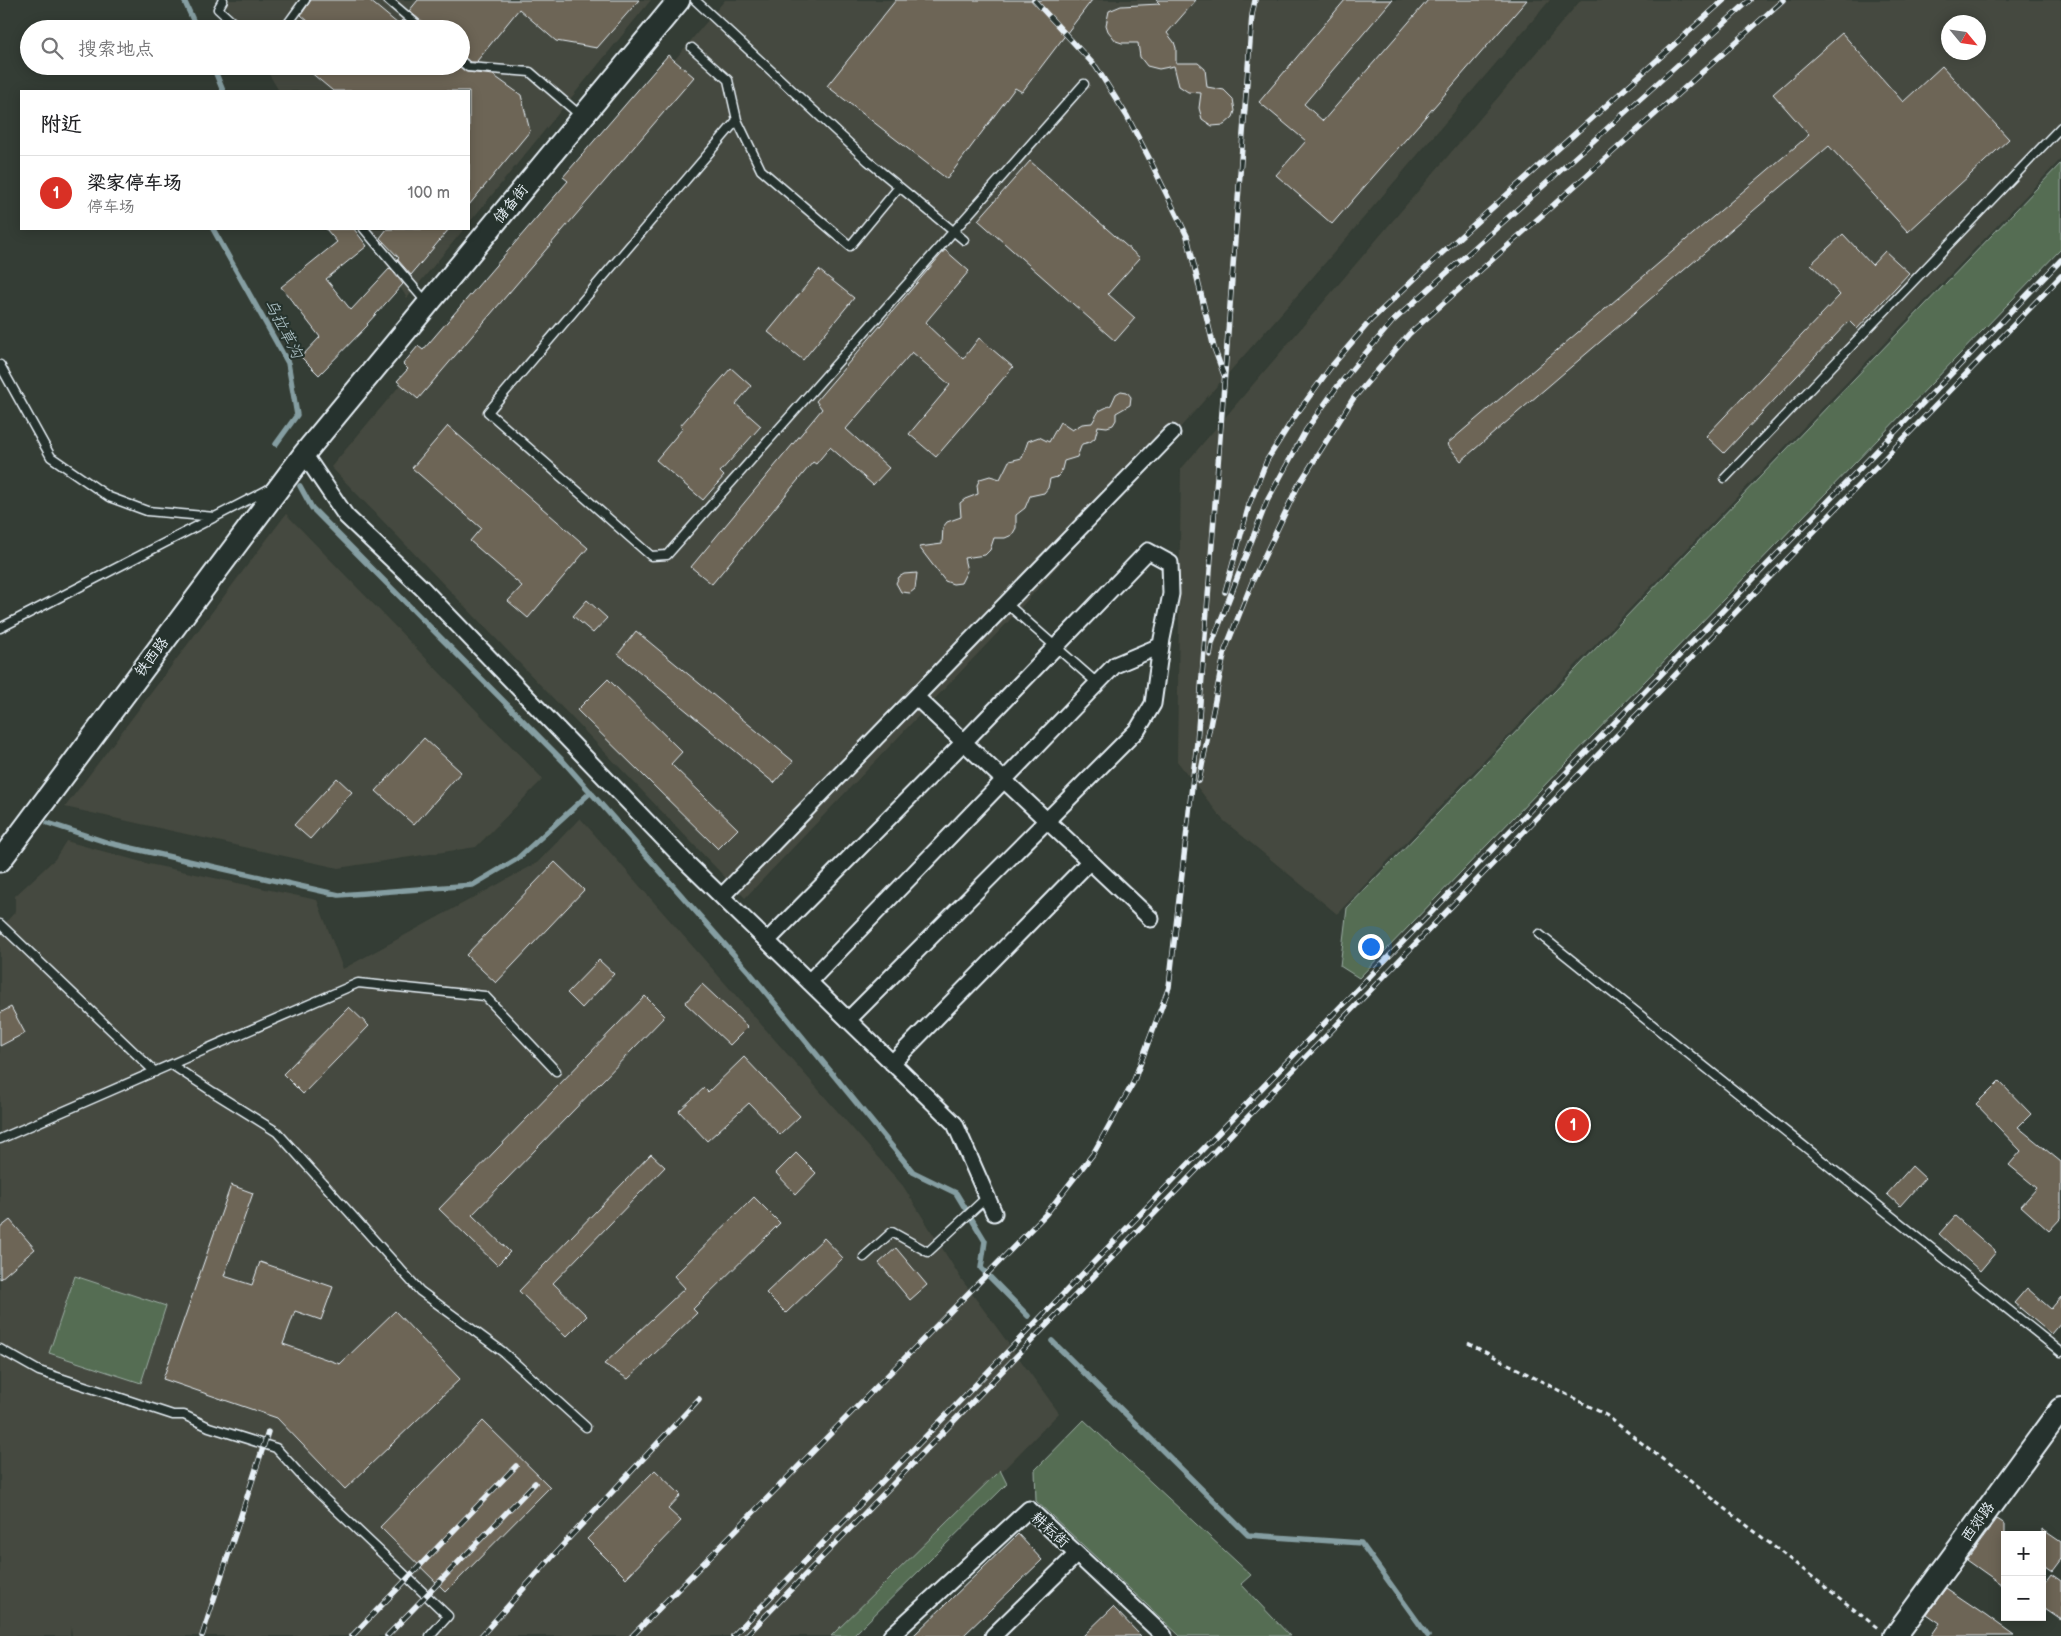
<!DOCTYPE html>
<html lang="zh">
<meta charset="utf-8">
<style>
body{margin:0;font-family:"Balsamiq Sans","LXGW WenKai TC",sans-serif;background:#f2f2f2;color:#202124}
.controls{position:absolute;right:15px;bottom:15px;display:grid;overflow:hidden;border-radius:0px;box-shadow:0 2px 12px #0003}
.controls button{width:45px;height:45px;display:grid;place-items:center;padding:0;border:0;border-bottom:1px solid #e0e0e0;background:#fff;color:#202124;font:25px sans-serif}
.compass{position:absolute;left:1941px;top:15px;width:45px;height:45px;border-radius:50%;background:#fff;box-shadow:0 2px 12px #0003;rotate:119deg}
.you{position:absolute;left:1370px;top:946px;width:18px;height:18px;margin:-12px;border:4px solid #fff;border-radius:50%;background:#1a73e8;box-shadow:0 0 0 8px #1a73e833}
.badge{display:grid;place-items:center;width:32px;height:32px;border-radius:50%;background:#d93025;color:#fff;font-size:16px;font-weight:700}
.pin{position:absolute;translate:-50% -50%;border:2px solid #fff;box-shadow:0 1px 5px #0006}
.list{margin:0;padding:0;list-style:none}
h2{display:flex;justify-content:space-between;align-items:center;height:65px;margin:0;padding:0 20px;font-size:21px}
h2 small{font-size:16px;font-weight:400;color:#757577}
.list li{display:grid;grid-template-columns:32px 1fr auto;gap:15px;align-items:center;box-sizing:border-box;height:75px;padding:0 20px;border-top:1px solid #e0e0e0}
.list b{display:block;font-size:19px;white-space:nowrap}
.list p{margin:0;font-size:16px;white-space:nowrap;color:#757577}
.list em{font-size:16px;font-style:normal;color:#757577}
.icon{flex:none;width:28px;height:28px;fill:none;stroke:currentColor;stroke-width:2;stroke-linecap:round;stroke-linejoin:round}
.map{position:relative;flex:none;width:2061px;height:1636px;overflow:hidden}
.search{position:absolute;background:#fff;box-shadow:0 2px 12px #0003;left:20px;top:20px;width:450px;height:55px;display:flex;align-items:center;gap:12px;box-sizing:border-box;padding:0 18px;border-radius:28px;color:#757577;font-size:19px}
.panel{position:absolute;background:#fff;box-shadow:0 2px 12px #0003;left:20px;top:90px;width:450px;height:140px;border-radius:0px}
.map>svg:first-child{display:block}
.built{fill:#45493f;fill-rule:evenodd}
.green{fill:#546d53;stroke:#9eafa6}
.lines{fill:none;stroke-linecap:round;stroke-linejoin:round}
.stream{stroke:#859ea2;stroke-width:5.5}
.building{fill:#6d6556;stroke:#e8f1f8}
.lane-casing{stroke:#e8f1f8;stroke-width:11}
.street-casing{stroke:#e8f1f8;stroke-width:19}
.secondary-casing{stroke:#e8f1f8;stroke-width:25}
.primary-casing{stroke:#e8f1f8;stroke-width:26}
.path{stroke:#e8f1f8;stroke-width:3;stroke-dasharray:5 4;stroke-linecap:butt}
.lane{stroke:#26332d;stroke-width:8}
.street{stroke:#26332d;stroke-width:15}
.secondary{stroke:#26332d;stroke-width:21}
.primary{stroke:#26332d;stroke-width:22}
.rail-casing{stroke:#e8f1f8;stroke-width:5.5}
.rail{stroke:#26332d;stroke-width:4;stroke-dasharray:11;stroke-linecap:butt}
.labels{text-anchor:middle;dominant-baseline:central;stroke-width:4;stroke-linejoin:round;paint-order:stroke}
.street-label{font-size:15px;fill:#e8f1f8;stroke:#26332d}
.water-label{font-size:16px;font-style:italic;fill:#a6babe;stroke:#26332d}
</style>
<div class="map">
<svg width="2061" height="1636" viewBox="0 0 2061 1636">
<rect width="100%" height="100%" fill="#343d35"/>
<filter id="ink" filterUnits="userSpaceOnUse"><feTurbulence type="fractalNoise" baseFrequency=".02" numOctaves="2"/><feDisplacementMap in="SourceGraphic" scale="10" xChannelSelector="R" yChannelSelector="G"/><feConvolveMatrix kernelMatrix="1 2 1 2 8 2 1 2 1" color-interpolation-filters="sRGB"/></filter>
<g filter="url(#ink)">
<!-- built -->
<path class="built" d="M223,0H651L469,223V91H279L264,66H461V29H241Z
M725,0H1550L1301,291L1008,622L745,898L331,467Z
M1581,0H2061V159L1337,914L1223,820L1177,761L1181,469ZM1948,22H1978V52H1948Z
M364,229H464L407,298Z
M286,514L543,779L476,847L338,868L65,807Z
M580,818L903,1186L962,1280L1059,1413L840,1636H72L71,1627L70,1636H0V929L15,912V896L55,859L66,841L149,864L317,900L343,969L537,863Z"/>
<!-- green -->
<path class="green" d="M2061,163V249L1359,978L1340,966L1347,908Z
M75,1276L166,1306L141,1383L49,1353Z
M1084,1420L1251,1575L1241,1584L1290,1636H1180L1036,1501L1035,1470Z
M1000,1470L1007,1484L853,1636H831Z"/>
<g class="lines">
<!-- stream -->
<path class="stream" d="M184,0L197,29
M213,66L223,91
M213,229L288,363L297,415L276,444
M300,486L312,508L563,761L750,973L913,1172L956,1193L985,1241L981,1268L1028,1316
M48,823L109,843L339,895L473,885L517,859L591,792
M1052,1341L1248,1535L1361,1543L1428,1636"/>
</g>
<!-- building -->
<path class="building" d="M311,0H369L398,24L402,20L413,29H303L309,22L301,15Z
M418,0H639L597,48L556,41L519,9L477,61L478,62H470L461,55V29H428L426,25L409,11Z
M896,0H1092L1022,92L1015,88L947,179L827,86Z
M1156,0H1196L1167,33L1174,42L1176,48V63H1198L1205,69L1207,87L1224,90L1233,99L1235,111L1233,117L1224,125L1212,126L1202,119L1199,108L1201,93L1188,92L1179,86L1174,66L1159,69L1147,66L1140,57L1138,43H1122L1116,41L1108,31L1106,25L1109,11L1121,6L1160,4Z
M1345,0H1392L1304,104L1323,121L1428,0H1527L1332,224L1276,175L1306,141L1259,102Z
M1842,33L1903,102L1942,66L2009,139L1908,232L1829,146L1461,461L1447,444L1809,135L1773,94Z
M668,55L694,77L418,399L397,381L408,369L403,364L418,346L423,350L568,181L563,177Z
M303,66H458L467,72L493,75L521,95L530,131L469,205V91H333Z
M1030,161L1140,258L1108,294L1135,318L1115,341L978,220Z
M326,229H354L367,246L326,279L351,310L390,268L403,284L367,324L368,325L319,375L301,357L320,337L281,287L337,242Z
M387,229H449L411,275L397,259L399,258L380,238Z
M1843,234L1872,265L1885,251L1909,273L1857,329L1849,321L1724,453L1706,436L1840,295L1811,264Z
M945,250L969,271L925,323L963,359L979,338L1013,367L936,457L909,434L950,385L912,352L846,429L889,468L873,485L830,447L816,464L813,462L712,584L691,567L822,409L816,401Z
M819,270L854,298L803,360L768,332Z
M731,368L751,386L736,404L761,426L720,472L724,476L703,500L656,460L683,428L680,426Z
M1121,391L1127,392L1131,397L1130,405L1116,413V420L1113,425L1107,427L1098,426L1095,438L1090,442L1082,444L1077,457L1064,461L1061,473L1057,477L1050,479L1048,488L1044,493L1030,496L1025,508L1016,515V528L1012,535L1005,538H994L990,550L985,555L964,558L967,571L961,583L953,584L945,581L919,547L942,544L943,527L947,522L961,517L960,503L965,499L978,494L977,485L980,479L990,476L1000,479L1009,461L1022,458L1028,441L1039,437L1049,442L1060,422L1072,430L1082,424L1092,423L1099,411L1111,405L1116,394Z
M448,426L588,548L528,618L508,601L522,586L470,541L481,528L412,468Z
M917,573L915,589L910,593L901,592L896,583L899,577L904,574Z
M587,600L607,618L593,633L573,616Z
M636,631L793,761L774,783L618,654Z
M608,679L682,752L671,764L738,829L718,849L577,710Z
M424,738L461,772L414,825L376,791Z
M337,778L352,792L310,839L294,825Z
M555,862L584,890L496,983L466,955Z
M599,960L614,974L582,1008L567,993Z
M702,984L748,1027L730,1045L685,1003Z
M645,996L665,1016L472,1215L510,1252L497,1265L439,1209Z
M11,1007L25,1033L0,1046V1013Z
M349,1007L369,1026L303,1094L283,1074Z
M744,1057L800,1116L780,1135L749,1103L707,1141L679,1111L704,1088L708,1092Z
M1999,1081L2031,1114L2018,1127L2061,1162V1218L2049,1231L2021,1206L2037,1188L2009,1165L2021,1151L1976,1104Z
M796,1153L816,1173L796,1194L776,1173Z
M651,1154L665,1167L553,1283L587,1316L566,1337L519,1291Z
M1912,1166L1925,1178L1900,1206L1887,1194Z
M231,1185L253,1193L224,1276L252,1285L260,1262L333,1287L321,1320L295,1311L283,1344L340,1364L395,1311L460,1379L345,1489L277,1418L163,1379Z
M754,1197L780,1223L693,1309L697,1313L628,1379L604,1364L685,1288L674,1276Z
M1955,1216L1996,1252L1980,1271L1939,1234Z
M10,1220L35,1249L0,1279V1228Z
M824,1238L843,1258L786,1313L766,1293Z
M896,1248L927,1285L910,1300L879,1263Z
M2027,1288L2051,1309L2061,1297V1322L2051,1334L2014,1303Z
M483,1421L550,1487L446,1592L380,1527Z
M655,1470L681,1495L668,1509L681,1521L626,1578L587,1539Z
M1997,1519L2005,1524V1587L1967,1560Z
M2042,1529L2061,1542V1559L2052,1571L2042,1564Z
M1018,1534L1042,1560L963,1636H913Z
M2051,1574L2061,1581V1620L2042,1607V1586Z
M1946,1588L1986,1615L2015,1636H1931L1940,1623L1927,1614Z
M1113,1607L1141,1636H1083Z"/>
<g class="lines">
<defs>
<path id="lane" d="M223,0L218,9L240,29
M388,0L422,29
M695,0L868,161L964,240
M284,29L305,0
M692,48L728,80L737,120L488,412L651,556L667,555L1084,84
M461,61L468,67L530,72L581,116
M737,120L761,170L850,246L899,187
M364,229L427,303
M0,365L51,457L109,497L147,511L215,517
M1725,478L2061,127
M1007,604L1097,683
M0,628L271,488
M0,924L155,1072
M1539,934L2061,1352
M172,1065L213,1092L277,1132L420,1291L503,1352L586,1427
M0,1139L358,983L485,996L556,1071
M864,1257L892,1232L928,1252L987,1197
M0,1349L39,1371L173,1415H184L209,1427L276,1448L307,1482L448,1616L430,1636"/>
<path id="street" d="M304,454L346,516L422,588L686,862L955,1124L994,1213
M916,697L1151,919
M722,896L1172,433
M767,941L964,742L1148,551L1170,563L1171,594L1162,639L1153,704L1138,729L848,1020
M809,982L1115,665L1160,646
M892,1063L1090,861
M891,1636L1029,1509L1164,1636
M993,1636L1077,1554"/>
<path id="secondary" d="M0,861L304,454L679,0"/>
<path id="primary" d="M1895,1636L2061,1409"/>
</defs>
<!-- lane casing -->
<use href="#lane" class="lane-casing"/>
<!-- street casing -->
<use href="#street" class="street-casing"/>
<!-- secondary casing -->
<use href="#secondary" class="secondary-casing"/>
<!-- primary casing -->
<use href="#primary" class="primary-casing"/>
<!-- path -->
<path class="path" d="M1468,1343L1606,1415L1879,1629"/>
<!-- lane -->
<use href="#lane" class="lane"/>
<!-- street -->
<use href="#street" class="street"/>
<!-- secondary -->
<use href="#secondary" class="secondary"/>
<!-- primary -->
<use href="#primary" class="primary"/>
<defs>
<path id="rail" d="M1034,0L1096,67L1127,116L1148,156L1187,236L1214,348L1224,375
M1225,592L1249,505L1267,460L1293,419L1330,368L1371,320L1442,253L1724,0
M1210,655L1212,643L1267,501L1306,430L1337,387L1392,322L1750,0
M1199,781L1225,650L1253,580L1298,486L1353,399L1409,334L1783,0
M202,1636L268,1432
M352,1636L516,1466
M387,1636L535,1483
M481,1636L570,1537L699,1399
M632,1636L1046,1214L1093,1154L1133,1083L1169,987L1197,742L1252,15L1255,0
M733,1636L2061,260
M746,1636L2061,276"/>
</defs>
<!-- rail casing -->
<use href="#rail" class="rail-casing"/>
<!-- rail -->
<use href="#rail" class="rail"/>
</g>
</g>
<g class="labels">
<!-- street labels -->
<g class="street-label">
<text transform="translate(511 204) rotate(-51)">储备街</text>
<text transform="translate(152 657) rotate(-53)">铁西路</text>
<text transform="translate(1978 1522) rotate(-54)">西郊路</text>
<text transform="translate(1050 1530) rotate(42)">耕耘街</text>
</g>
<!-- water labels -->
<g class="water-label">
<text transform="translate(283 329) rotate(63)">乌拉草沟</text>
</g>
</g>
</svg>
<div class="controls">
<button>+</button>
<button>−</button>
</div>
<svg class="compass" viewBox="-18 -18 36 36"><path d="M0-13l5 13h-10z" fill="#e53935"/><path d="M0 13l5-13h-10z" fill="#757577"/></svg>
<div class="you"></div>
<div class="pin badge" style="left:1573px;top:1125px">1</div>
<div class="search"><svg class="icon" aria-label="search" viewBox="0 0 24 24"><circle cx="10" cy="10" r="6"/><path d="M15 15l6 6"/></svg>搜索地点</div>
<section class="panel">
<h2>附近<small></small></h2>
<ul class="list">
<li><span class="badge">1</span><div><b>梁家停车场</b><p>停车场</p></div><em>100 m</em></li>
</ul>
</section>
</div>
